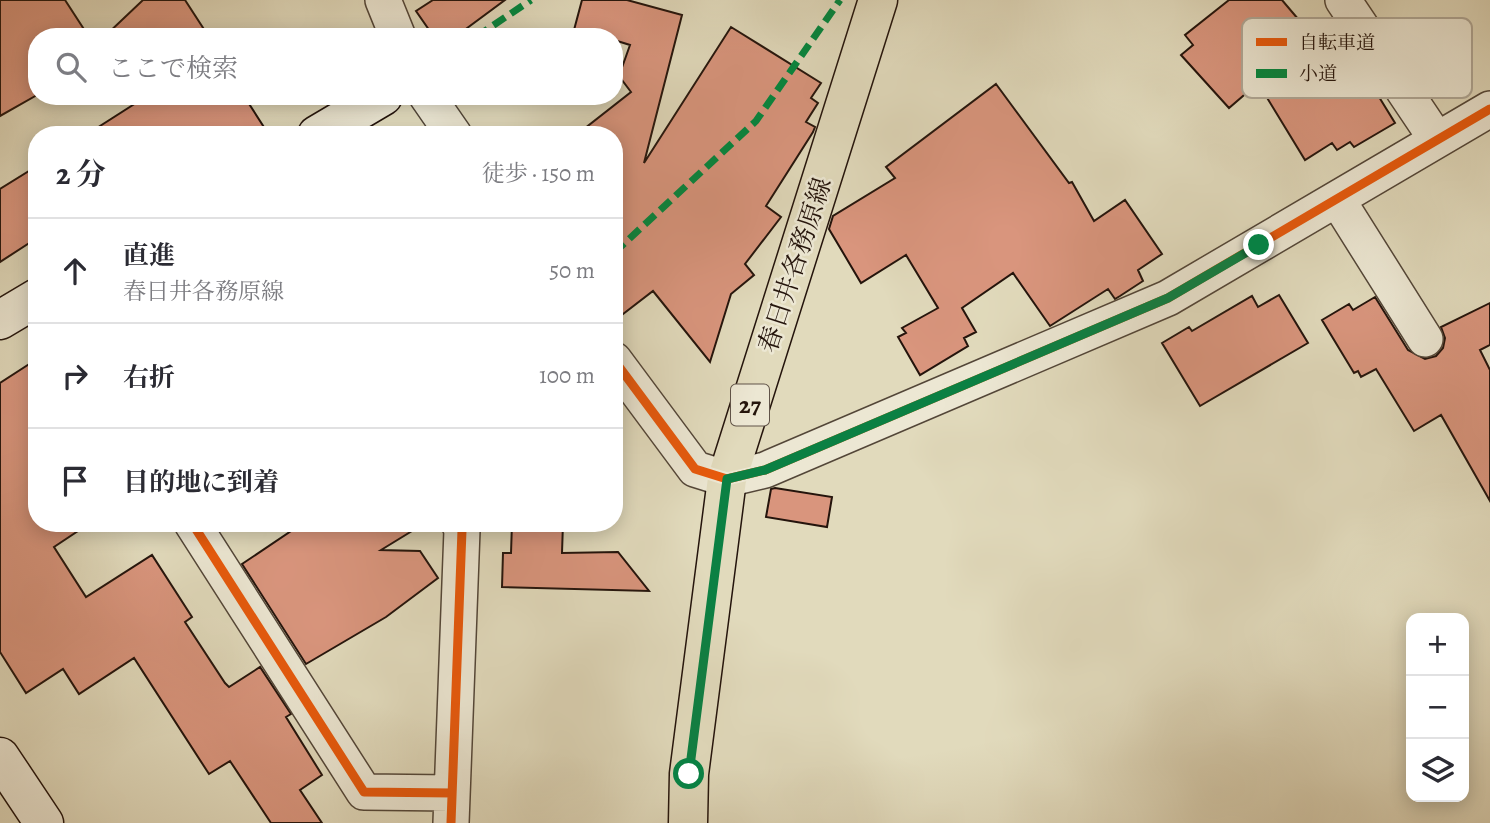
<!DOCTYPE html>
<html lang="ja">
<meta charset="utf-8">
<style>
body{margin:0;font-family:Alegreya,"Noto Serif JP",serif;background:#f7f7f7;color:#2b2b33}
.controls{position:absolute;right:21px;bottom:21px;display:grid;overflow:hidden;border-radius:14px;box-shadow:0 4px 18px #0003}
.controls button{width:63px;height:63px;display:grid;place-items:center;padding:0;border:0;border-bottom:2px solid #e1e1e2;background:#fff;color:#2b2b33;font:35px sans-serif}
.stop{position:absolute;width:21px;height:21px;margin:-16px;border:5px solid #0b8043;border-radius:50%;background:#fff}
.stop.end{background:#0b8043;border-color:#fff;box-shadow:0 2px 7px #0008}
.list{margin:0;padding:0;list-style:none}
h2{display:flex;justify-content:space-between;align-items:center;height:91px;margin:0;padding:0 28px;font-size:30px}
h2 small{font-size:23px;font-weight:400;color:#7c7c81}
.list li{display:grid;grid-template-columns:46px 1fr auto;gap:21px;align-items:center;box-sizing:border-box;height:105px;padding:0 28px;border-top:2px solid #e1e1e2}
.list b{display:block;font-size:26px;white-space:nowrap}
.list p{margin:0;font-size:23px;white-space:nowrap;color:#7c7c81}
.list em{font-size:23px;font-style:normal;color:#7c7c81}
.icon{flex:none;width:38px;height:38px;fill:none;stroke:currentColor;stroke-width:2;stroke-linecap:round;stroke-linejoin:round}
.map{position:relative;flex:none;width:1490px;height:823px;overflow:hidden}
.search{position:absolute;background:#fff;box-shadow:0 4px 18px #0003;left:28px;top:28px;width:595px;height:77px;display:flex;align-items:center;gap:18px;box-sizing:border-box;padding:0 24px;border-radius:28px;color:#7c7c81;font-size:26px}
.panel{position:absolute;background:#fff;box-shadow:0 4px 18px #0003;left:28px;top:126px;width:595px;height:406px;border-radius:28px}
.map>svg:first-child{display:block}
.building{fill:#d9957d;stroke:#24140c;stroke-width:2}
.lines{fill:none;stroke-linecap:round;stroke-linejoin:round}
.street-casing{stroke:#534638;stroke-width:38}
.secondary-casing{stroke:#24140c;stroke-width:41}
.primary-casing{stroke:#24140c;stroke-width:41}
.street{stroke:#ece7d3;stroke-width:35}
.secondary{stroke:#ece7d3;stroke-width:38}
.primary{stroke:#e1dabc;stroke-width:38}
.quiet{stroke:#00873e;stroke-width:7;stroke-dasharray:14 7;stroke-linecap:butt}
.cycleway-casing{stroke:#ece7d3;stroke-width:13}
.cycleway{stroke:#e8590c;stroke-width:9}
.route{stroke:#0b8043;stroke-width:9}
.labels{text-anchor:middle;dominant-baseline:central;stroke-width:5;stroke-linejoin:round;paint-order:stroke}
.shield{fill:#ece7d3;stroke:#605348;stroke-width:2}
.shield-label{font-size:24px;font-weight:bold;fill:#24140c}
.street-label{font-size:26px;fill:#24140c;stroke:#ece7d3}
.key{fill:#ece7d3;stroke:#b0a897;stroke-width:2}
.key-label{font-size:19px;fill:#24140c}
</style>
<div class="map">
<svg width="1490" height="823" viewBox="0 0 1490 823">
<rect width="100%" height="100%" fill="#e1dabc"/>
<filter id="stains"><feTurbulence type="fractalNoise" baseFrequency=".00286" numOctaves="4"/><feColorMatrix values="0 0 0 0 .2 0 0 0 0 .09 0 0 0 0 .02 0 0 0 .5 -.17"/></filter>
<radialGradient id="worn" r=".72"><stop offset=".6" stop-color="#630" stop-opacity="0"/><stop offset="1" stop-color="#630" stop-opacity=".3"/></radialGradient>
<!-- building -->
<path class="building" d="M0,0H65L89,37H37V95L0,116Z
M143,0H185L209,37H104Z
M433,0H505L455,37H434L416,11Z
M582,0H627L682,15L644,163L731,27L821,83L811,98L818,103L806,122L815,127L813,132L766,206L781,217L745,264L754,275L731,294L710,362L653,291L614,321V135H589L584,129L631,92L619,76L630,45L614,40V37L574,30Z
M1229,0H1282L1304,26L1290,38L1320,90L1360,66L1395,123L1354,147L1350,142L1337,150L1332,143L1305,160L1258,83L1229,108L1181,55L1193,45L1185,35Z
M996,84L1069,183L1072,182L1094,221L1125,200L1162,254L1138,270L1143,281L1120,296L1115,299L1108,289L1050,326L1013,273L962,308L976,332L964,338L968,346L920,375L898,337L906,333L902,328L938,308L906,255L861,283L829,229L833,216L895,178L886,167Z
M147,96H244L269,135H86Z
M37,166V238L0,262V189Z
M1279,295L1308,343L1200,406L1162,343L1189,327L1192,331L1252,296L1258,307Z
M1375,297L1408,350L1425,359L1436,356L1443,348L1445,338L1441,327L1490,303V345L1480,350L1490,370V501L1441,415L1414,431L1376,369L1361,377L1358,371L1354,373L1322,320L1349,304L1353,310Z
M37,359V523H90L54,547L86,597L152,555L192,617L185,622L225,683L229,687L260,667L291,714L286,717L322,775L300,790L322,823H271L230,761L209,774L134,658L79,694L63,669L26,693L0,652V383Z
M775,488L832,497L827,527L766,517L771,489Z
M303,523H425L381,550L420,551L438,578L386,617L306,664L242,564Z
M512,523H563L562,553L618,552L649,591L502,587L503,553H511Z"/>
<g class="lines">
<defs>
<path id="street" d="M383,0L398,37
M1343,0L1437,140
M427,96L454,135
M1337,199L1425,339
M614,360L695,469L727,479L765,470L1168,298L1490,109
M192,523L364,792L452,793
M451,823L462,530L459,523"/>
<path id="secondary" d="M317,135L383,96
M0,320L37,298
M0,757L44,823"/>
<path id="primary" d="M688,823L689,774L727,479L878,0"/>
</defs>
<!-- street casing -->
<use href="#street" class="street-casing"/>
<!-- secondary casing -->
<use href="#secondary" class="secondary-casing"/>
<!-- primary casing -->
<use href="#primary" class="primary-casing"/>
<!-- street -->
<use href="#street" class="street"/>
<!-- secondary -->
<use href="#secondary" class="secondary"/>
<!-- primary -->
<use href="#primary" class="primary"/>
<!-- quiet -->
<path class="quiet" d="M476,37L531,0
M614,253L756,121L840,0"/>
<defs>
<path id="cycleway" d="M614,360L695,469L727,479L765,470L1168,298L1490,109
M192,523L364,792L452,793
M451,823L462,530L459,523"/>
</defs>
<!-- cycleway casing -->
<use href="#cycleway" class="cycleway-casing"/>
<!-- cycleway -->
<use href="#cycleway" class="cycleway"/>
</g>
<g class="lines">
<!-- route -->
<path class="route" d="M689,774L727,479L765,470L1168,298L1259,245"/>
</g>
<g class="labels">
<!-- shield labels -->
<rect class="shield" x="731" y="384.5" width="38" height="41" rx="5"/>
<g class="shield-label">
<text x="750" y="405">27</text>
</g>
<!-- street labels -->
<g class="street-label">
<text transform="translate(795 265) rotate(-72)">春日井各務原線</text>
</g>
</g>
<!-- legend -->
<rect x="1242" y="18" width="230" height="80" rx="10" class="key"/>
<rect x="1256" y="38" width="31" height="8" fill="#e8590c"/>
<rect x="1256" y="69" width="31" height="9" fill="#00873e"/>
<g class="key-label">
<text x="1299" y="49">自転車道</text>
<text x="1299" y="80">小道</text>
</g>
<rect width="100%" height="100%" filter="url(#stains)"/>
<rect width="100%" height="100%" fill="url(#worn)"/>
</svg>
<div class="controls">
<button>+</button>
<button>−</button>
<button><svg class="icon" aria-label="layers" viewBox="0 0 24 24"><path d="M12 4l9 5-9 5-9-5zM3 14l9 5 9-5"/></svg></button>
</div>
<div class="stop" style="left:689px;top:774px"></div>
<div class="stop end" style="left:1259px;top:245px"></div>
<div class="search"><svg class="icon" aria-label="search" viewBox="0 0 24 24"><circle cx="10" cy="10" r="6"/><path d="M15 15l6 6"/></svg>ここで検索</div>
<section class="panel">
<h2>2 分<small>徒歩 · 150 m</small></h2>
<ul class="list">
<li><svg class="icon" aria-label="ahead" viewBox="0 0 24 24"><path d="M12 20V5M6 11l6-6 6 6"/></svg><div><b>直進</b><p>春日井各務原線</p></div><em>50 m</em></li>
<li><svg class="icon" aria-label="right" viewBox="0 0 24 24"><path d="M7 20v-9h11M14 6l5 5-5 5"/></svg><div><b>右折</b></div><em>100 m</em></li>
<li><svg class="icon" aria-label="arrive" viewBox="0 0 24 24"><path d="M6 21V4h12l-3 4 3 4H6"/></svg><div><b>目的地に到着</b></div></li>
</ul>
</section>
</div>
